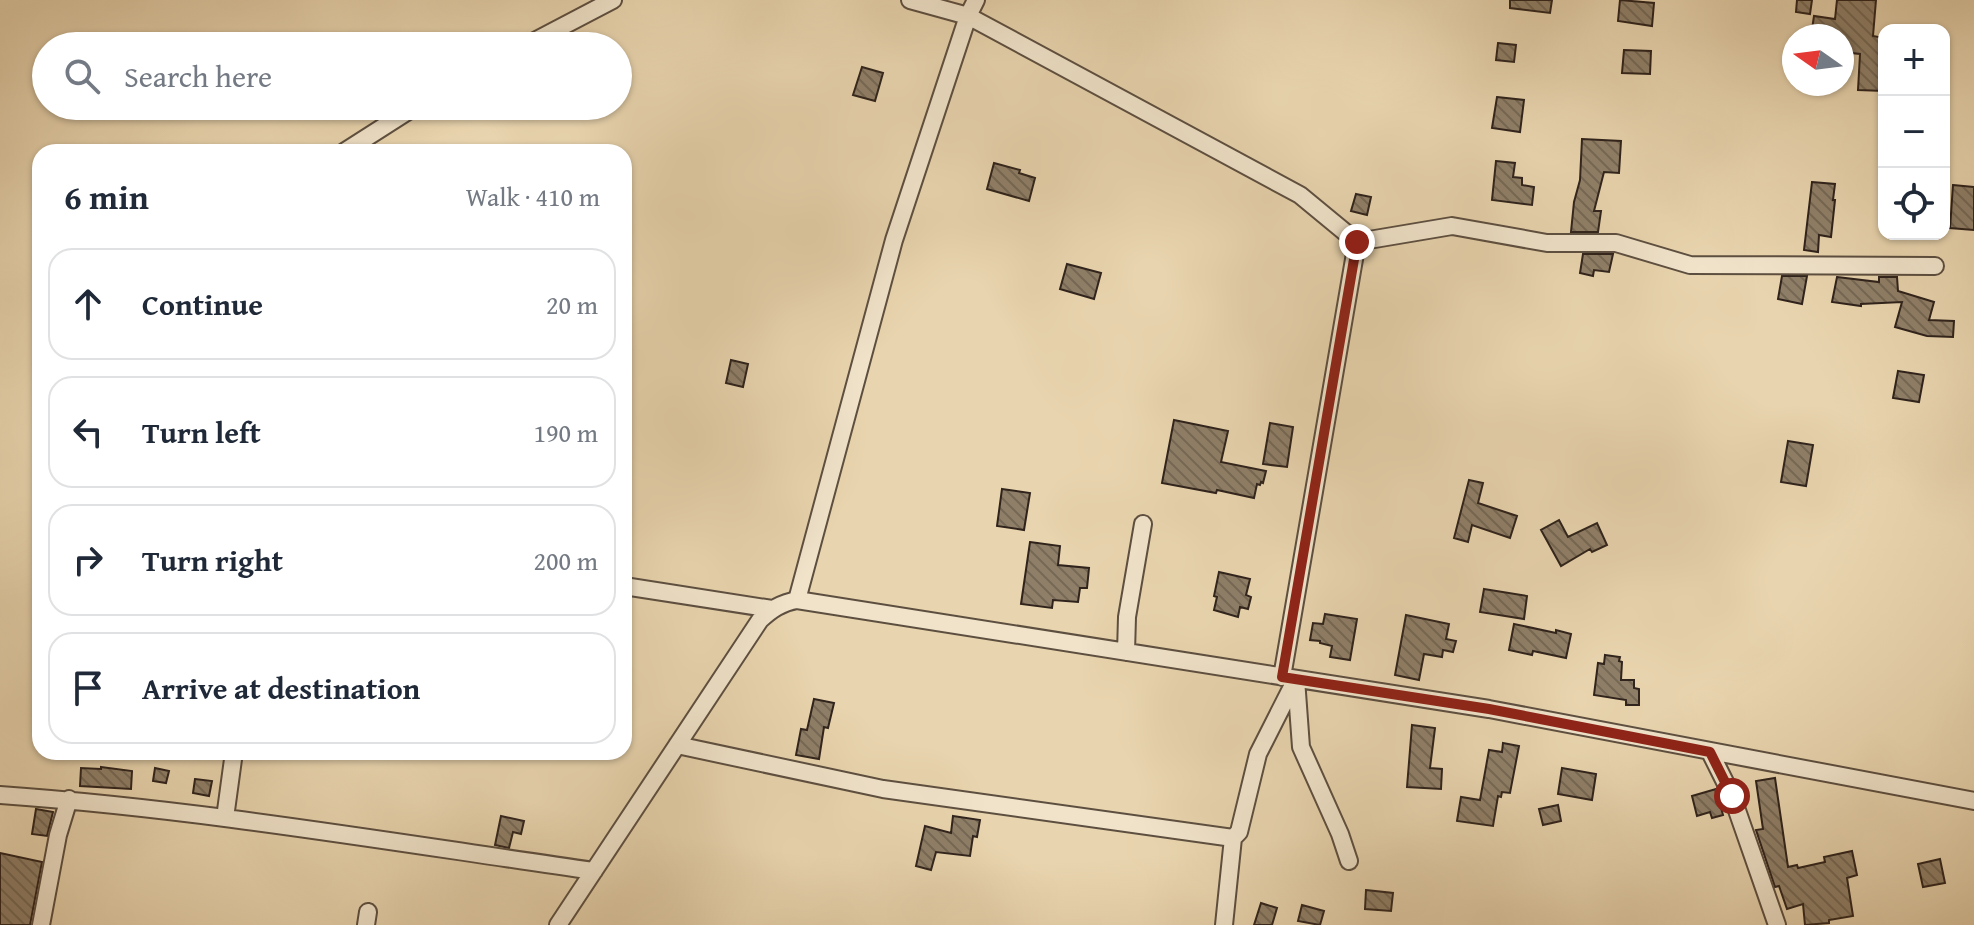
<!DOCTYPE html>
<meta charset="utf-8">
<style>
body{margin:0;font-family:"Gentium Book Plus",serif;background:#f2f2f3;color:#1f2937}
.controls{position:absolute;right:24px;top:24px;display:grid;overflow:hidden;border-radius:16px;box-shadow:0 2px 6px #0004}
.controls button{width:72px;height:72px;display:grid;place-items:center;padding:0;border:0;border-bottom:2px solid #e0e1e3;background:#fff;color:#1f2937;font:40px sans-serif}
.compass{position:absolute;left:1782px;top:24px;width:72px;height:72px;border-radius:50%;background:#fff;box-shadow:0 2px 6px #0004;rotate:284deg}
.stop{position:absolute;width:24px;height:24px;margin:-18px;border:6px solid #8f2418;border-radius:50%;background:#fff}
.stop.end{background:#8f2418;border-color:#fff;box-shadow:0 2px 8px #0008}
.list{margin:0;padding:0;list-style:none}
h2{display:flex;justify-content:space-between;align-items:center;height:104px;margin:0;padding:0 32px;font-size:34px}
h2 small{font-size:26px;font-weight:400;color:#747a83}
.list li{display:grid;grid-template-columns:52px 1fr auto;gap:24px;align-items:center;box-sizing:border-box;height:112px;margin:0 16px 16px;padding:0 16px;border:2px solid #e0e1e3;border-radius:24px}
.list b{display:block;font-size:30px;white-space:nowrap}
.list em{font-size:26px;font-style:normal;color:#747a83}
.icon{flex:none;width:44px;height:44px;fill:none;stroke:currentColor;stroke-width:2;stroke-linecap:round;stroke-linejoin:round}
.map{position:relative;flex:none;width:1974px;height:925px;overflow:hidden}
.search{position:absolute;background:#fff;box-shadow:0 2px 6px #0004;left:32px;top:32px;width:600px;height:88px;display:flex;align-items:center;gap:20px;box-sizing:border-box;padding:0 28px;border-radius:44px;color:#747a83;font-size:30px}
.panel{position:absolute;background:#fff;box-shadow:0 2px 6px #0004;left:32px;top:144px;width:600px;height:616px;border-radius:24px}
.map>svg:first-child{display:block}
.building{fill:url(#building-back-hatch);stroke:#2f231c;stroke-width:2}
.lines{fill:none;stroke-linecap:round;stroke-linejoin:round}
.street-casing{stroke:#5d4f40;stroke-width:20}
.street{stroke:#f0e3ca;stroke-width:16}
.route{stroke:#8f2418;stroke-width:10}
</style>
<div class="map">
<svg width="1974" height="925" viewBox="0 0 1974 925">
<defs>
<pattern id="building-back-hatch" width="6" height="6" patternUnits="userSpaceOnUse" patternTransform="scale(2)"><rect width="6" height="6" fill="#8f7f68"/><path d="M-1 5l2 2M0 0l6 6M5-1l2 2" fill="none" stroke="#756855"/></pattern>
</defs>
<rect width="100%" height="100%" fill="#e8d4ae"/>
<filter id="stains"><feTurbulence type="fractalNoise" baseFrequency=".0025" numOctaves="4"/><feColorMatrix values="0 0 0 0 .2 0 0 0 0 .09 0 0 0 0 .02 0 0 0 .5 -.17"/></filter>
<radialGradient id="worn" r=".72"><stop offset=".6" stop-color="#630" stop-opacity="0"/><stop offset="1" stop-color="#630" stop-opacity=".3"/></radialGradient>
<!-- building -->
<path class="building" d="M1510,0H1552L1550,13L1510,8Z
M1620,0L1654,3L1652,26L1618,21Z
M1797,0H1812L1810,14L1796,12Z
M1837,0H1876L1873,36L1884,38L1882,58H1884V91L1858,90L1860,54L1842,52V36H1811L1814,16L1835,19Z
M1498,43L1516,45L1514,62L1496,60Z
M1624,50L1651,51L1650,74L1622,73Z
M862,67L883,73L875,101L853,95Z
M1497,97L1524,100L1520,132L1492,128Z
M1582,139L1621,141L1619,173L1604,172L1594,211H1601L1598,232H1571L1574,202L1580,180Z
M1496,161L1515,163L1513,177L1522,178V185L1534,187L1532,205L1492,200Z
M994,163L1020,170L1019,173L1035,178L1029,201L987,189Z
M1812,182L1835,184L1833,200H1835L1831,237L1819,235L1818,252L1804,250Z
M1953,185L1974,187V230L1950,228Z
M1356,194L1371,197L1367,215L1351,211Z
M1583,254H1613L1609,272L1594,270L1593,276L1580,273Z
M1067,264L1101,273L1094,299L1060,289Z
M1782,276H1807L1802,304L1778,299Z
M1837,277L1879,282V277H1897L1898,291L1934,302L1929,320L1954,321L1953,337L1927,336L1895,327L1902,302L1861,304V306L1832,302Z
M731,360L748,364L743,387L726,383Z
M1898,371L1924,375L1919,402L1893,398Z
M1174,420L1228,431L1221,462L1266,471L1263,483L1261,482L1260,485L1257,484L1254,498L1217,490L1216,493L1162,483Z
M1270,423L1293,427L1287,467L1263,464Z
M1788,441L1813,445L1806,486L1781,482Z
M1469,480L1483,483L1478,503L1517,516L1510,538L1472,525L1468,542L1454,538Z
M1002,489L1030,493L1024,530L997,526Z
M1559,520L1568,537L1597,523L1607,545L1592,552L1590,549L1561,566L1541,530Z
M1030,542L1060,546L1058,565L1089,568L1087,588H1080L1078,602L1053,600L1052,608L1021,604Z
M1219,572L1250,579L1246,595L1251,597L1248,609L1240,607L1238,617L1214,610L1217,597L1214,596Z
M1484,589L1527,596L1524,619L1480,612Z
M1325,614L1357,619L1350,660L1330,657L1332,646L1320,643V641L1310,640L1313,623L1323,624Z
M1406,615L1449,624L1446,639L1456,641L1453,652L1443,650L1442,657L1424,654L1419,680L1395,675Z
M1514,624L1556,633V630L1571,634L1566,658L1533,651L1532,655L1509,650Z
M1605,655L1620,657L1619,661L1622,662L1621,680H1634V688L1639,689V705H1626V700L1594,695L1598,663L1604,664Z
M814,699L834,703L828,728L824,727L819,759L796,755L801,729L807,730Z
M1412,725L1435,728L1430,768L1442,769L1441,789L1407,787Z
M1503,743L1519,746L1510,793L1502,792L1501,797L1498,796L1493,826L1457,821L1461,797L1480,800L1489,750L1502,752Z
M101,767L132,771L131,789L80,786L81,768L101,769Z
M155,768L169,771L166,783L153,781Z
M1562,768L1596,774L1592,800L1558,794Z
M1775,778L1788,867L1797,865L1798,868L1825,862L1824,857L1852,851L1857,875L1847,878L1853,916L1829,920V923L1805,925L1803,904L1787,909L1779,886L1775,887L1756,830L1763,829L1756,781Z
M195,779L212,781L209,796L193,793Z
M1716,789L1723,815L1712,818L1710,812L1697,816L1692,796Z
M1558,805L1561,821L1543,825L1539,809Z
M36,809L53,812L47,836L32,834Z
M501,816L524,821L521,834L513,832L509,848L495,845Z
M953,816L980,820L977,837L973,836L970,856L936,852L931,870L916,866L925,826L951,833Z
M0,853L42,862L30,925H0Z
M1940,859L1945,883L1923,887L1918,864Z
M1366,890L1393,893L1391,911L1365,909Z
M1261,903L1277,908L1272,925H1254Z
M1302,905L1324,911L1320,925L1298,921Z"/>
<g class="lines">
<defs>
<path id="street" d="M910,0L968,16L1300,195L1357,242L1282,677
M525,46L613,0
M344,152L416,106
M1357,242L1452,226L1547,243H1616L1690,265L1935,266
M624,586L772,609
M797,600L894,240L968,16L976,0
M1126,652L1127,617L1143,524
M677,745L883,789L1233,838
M1710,752L1732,796L1777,925
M0,795C199,809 397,843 594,871
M225,818L234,752
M41,925L58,835L69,799
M366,925L368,912
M558,925L760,620C772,609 781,603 797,600L1489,709L1974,801
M1224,925L1233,838L1239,832L1258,754L1296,679L1301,747L1340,834L1349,861"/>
</defs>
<!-- street casing -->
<use href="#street" class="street-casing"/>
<!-- street -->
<use href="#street" class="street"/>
</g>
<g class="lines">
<!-- route -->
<path class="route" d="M1357,242L1282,677L1489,709L1710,752L1732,796"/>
</g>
<rect width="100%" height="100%" filter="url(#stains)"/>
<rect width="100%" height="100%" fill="url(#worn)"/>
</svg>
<div class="controls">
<button>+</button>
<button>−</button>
<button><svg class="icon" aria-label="locate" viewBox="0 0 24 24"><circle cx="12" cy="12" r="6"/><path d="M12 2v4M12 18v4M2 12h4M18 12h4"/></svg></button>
</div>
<svg class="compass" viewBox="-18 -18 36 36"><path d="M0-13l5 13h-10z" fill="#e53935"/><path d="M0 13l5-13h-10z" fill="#747a83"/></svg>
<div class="stop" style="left:1732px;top:796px"></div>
<div class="stop end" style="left:1357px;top:242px"></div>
<div class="search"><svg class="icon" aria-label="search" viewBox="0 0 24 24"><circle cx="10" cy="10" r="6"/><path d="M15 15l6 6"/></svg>Search here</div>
<section class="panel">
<h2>6 min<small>Walk · 410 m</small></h2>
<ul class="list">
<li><svg class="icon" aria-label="ahead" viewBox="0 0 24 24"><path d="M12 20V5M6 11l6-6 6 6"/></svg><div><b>Continue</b></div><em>20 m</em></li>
<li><svg class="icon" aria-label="left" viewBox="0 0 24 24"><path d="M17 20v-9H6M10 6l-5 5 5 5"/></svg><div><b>Turn left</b></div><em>190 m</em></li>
<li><svg class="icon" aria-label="right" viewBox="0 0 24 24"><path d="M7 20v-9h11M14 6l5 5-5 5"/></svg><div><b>Turn right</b></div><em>200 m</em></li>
<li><svg class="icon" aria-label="arrive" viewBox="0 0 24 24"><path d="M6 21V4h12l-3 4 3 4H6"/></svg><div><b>Arrive at destination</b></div></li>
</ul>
</section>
</div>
